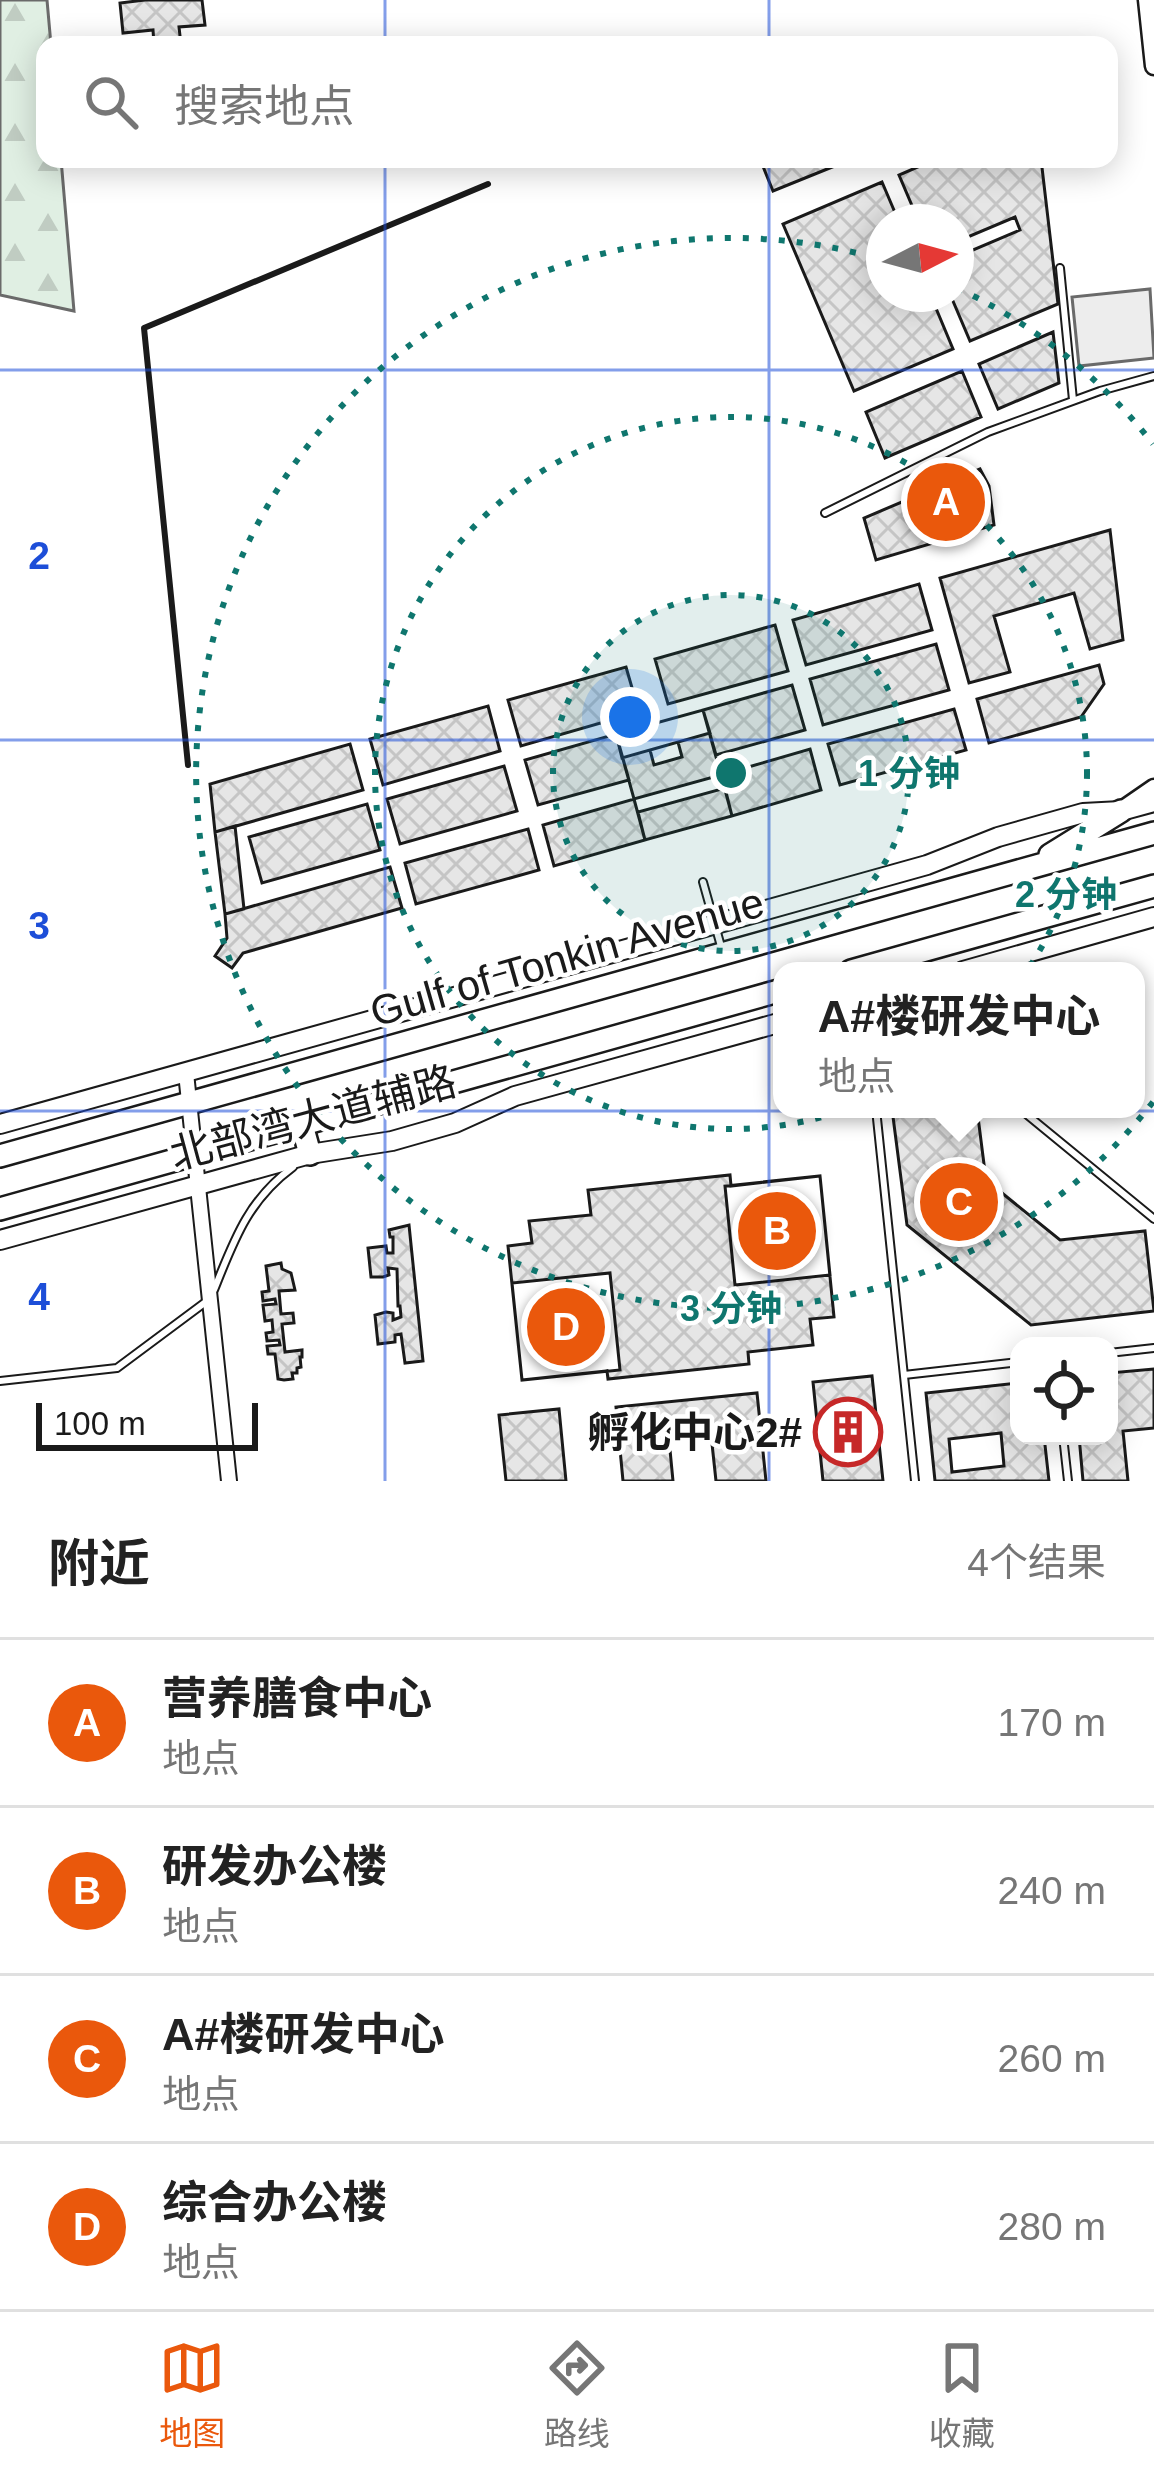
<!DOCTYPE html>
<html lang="zh">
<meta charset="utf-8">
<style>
body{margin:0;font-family:Helvetica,"Noto Sans SC",sans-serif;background:#f2f2f2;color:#222}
.controls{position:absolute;right:36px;bottom:36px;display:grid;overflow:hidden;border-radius:24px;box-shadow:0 6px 30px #0003}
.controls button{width:108px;height:108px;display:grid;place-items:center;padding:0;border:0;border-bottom:3px solid #e0e0e0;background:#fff;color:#222;font:60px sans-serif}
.compass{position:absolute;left:866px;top:204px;width:108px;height:108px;border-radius:50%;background:#fff;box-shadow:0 6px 30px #0003;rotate:84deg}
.scale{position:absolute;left:36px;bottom:30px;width:222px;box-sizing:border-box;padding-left:12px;border:6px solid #1a1a1a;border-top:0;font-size:33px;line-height:42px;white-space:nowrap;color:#1a1a1a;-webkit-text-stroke:9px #fff;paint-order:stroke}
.you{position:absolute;left:630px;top:717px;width:42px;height:42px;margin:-30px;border:9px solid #fff;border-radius:50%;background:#1a73e8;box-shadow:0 0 0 18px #1a73e833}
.badge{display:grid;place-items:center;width:78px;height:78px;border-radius:50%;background:#ea580c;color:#fff;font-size:39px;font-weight:700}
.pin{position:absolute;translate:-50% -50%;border:6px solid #fff;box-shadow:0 3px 12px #0006}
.popup{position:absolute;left:773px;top:962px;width:372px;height:156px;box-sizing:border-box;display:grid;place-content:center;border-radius:24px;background:#fff;filter:drop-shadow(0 3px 9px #0005);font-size:39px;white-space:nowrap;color:#767676}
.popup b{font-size:45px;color:#222}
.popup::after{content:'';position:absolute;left:50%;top:100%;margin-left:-24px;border:24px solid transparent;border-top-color:#fff}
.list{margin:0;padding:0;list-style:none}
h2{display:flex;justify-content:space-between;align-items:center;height:156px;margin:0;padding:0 48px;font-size:51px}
h2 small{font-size:39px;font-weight:400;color:#767676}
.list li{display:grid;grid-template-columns:78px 1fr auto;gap:36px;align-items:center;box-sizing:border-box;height:168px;padding:0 48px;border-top:3px solid #e0e0e0}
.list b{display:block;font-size:45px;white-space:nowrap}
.list p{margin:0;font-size:39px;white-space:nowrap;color:#767676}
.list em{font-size:39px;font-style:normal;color:#767676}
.icon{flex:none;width:66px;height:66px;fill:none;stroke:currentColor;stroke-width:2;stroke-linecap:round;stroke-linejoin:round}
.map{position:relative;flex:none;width:1154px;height:1481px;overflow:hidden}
.search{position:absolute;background:#fff;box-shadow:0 6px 30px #0003;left:36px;right:36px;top:36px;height:132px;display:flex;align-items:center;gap:30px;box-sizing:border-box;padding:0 42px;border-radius:24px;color:#767676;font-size:45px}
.sheet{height:828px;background:#fff}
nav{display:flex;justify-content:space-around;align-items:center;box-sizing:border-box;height:168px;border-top:3px solid #e0e0e0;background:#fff;font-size:33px;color:#767676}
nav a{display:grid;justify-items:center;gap:6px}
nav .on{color:#ea580c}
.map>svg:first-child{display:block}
.forest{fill:url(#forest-firs);stroke:#6a6a6a;stroke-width:3}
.parking{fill:#ededed;stroke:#6a6a6a;stroke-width:3}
.building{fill:url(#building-cross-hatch);stroke:#1a1a1a;stroke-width:3;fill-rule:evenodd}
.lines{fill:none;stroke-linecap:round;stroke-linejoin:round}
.service-casing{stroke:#1a1a1a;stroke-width:10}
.minor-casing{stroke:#1a1a1a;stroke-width:18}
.tertiary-casing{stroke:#1a1a1a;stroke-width:21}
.secondary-casing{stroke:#1a1a1a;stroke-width:22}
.trunk-casing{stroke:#1a1a1a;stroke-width:26}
.service{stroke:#fff;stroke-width:6}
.minor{stroke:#fff;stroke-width:14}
.tertiary{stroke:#fff;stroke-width:16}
.secondary{stroke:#fff;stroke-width:18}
.trunk{stroke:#fff;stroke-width:21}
.wall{stroke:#1a1a1a;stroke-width:6}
.grid{fill:none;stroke:#1d4ed8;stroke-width:3;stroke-opacity:0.55}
.ring{fill:none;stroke:#0f766e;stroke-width:6;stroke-dasharray:6 12}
.labels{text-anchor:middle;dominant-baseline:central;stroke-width:9;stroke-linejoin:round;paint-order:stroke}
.street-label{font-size:42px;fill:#1a1a1a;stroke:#fff}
.poi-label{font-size:42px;font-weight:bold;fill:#1a1a1a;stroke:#fff;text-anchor:end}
.grid-label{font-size:39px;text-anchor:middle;font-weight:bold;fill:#1d4ed8;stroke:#fff;stroke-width:9;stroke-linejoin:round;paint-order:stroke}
.centre{fill:#0f766e;stroke:#fff;stroke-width:6}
.ring-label{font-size:36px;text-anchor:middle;font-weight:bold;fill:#0f766e;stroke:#fff;stroke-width:9;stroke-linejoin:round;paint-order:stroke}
</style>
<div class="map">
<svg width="1154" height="1481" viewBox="0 0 1154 1481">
<defs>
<pattern id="forest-firs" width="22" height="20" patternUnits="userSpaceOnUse" patternTransform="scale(3)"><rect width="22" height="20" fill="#e0efe3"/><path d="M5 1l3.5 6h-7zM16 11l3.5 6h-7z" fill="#c0ccc2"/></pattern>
<pattern id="building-cross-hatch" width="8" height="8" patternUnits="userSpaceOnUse" patternTransform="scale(3)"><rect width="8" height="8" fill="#e6e6e6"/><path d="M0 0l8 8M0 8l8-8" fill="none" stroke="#c5c5c5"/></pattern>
</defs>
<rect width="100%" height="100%" fill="#fff"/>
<!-- forest -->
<path class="forest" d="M0,0H47L51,45H45V159H61L74,311L0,295Z"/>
<!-- parking -->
<path class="parking" d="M1150,289L1154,358L1079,366L1072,297Z"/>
<!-- building -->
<path class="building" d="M145,0H202L205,25L179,27L181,45H154L153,30L123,33L120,3Z
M760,159H852L773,191Z
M936,159H1041L1058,304L970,341L950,294H956V249L959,256L1020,230L1015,217L956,242V222H919L899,175Z
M882,182L899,222H884V294H930L953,349L854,391L783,224Z
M1053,332L1059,383L998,409L979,364Z
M962,371L981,417L885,458L866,412Z
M980,469L989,486L994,525L876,560L864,518Z
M1110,530L1123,640L1090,649L1074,593L994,616L1010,672L969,683L940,578Z
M919,584L932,630L806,665L793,620Z
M775,625L788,671L668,704L655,659Z
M936,644L949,690L823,725L810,679Z
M1099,665L1104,684L1081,717L989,743L977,699Z
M626,667L639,712L521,746L508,700Z
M792,685L805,730L716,755L703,710Z
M488,706L500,751L383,785L370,739Z
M954,709L966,750L840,785L828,744Z
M703,710L721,775L634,799L616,734ZM678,742L682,757L654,765L650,750Z
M703,710L710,733L622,758L616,734Z
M616,734L629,780L538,805L525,760Z
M350,744L363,790L215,832L210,784Z
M810,749L821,790L732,816L721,775Z
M504,766L517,811L400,844L387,799Z
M725,788L732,816L645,840L638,812Z
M634,799L645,840L554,866L543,825Z
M367,804L380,850L262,883L249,837Z
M235,826L244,909L225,914L215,832Z
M528,829L539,870L416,904L405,863Z
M390,867L402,908L243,953L232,968L215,956L227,938L225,914Z
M892,1109H977L986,1180L1060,1240L1145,1231L1154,1311L1031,1325L907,1225Z
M730,1175L731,1186L820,1176L834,1317L810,1319L813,1345L748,1352L749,1364L608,1379L607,1371L522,1380L508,1246L532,1243L529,1221L591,1215L588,1190Z
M820,1176L830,1275L735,1285L725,1186Z
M409,1225L423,1361L405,1363L401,1334L395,1335V1342L378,1344L375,1315L386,1312L393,1313V1320L401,1317L400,1306H398L397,1269L388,1268L389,1275L383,1277H371L368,1248L386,1246L387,1253H393V1237H390L389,1230Z
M281,1263L282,1269L291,1273L295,1290L279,1291L281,1314L293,1313L294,1323L282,1324L285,1352L302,1350V1357H300L301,1367L297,1368V1373H292L293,1379L284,1380L278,1379L275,1354H268L267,1346L280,1345L279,1340L267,1341L266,1333L273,1332L272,1320L265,1321L263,1305L276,1304L275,1299L263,1301L262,1292L269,1291L266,1266Z
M610,1273L620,1370L522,1380L512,1283Z
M1154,1369V1428L1123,1431L1128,1481H1083L1079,1436H1109V1373Z
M872,1376L883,1481H823L813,1382Z
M1019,1383V1436H1044L1049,1481H935L926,1393ZM1001,1433L1004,1466L952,1472L949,1439Z
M757,1393L766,1481H716L710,1425L668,1429L673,1481H623L616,1407Z
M559,1409L566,1481H506L499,1415Z"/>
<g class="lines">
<defs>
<path id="service" d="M1060,268L1073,400
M825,513L988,432L1100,391L1154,376
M703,882L722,950
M876,1109L915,1481
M1020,1109L1154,1219
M214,1290C234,1240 248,1200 293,1167
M1109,1353L1154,1348
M904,1375L1019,1362
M0,1381L117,1368L207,1301
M1063,1436L1068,1481"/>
<path id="minor" d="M186,1073L229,1481"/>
<path id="tertiary" d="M1147,0L1154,66
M1125,808L1154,788"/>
<path id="secondary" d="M963,971L1154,917
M0,1124L927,865L998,837L1083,813L1121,811L1154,802
M0,1240L310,1154L392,1141L455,1123L515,1096L782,1022"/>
<path id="trunk" d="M1050,855L1121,811
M851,971L1154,886
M302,1125L310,1154
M0,1156L1154,833
M0,1209L782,990"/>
</defs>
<!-- service casing -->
<use href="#service" class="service-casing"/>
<!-- minor casing -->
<use href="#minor" class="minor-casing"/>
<!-- tertiary casing -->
<use href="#tertiary" class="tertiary-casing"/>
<!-- secondary casing -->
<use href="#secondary" class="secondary-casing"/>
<!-- trunk casing -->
<use href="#trunk" class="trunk-casing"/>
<!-- service -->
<use href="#service" class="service"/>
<!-- minor -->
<use href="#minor" class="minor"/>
<!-- tertiary -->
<use href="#tertiary" class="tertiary"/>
<!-- secondary -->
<use href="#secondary" class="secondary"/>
<!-- trunk -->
<use href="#trunk" class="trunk"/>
<!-- wall -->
<path class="wall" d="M188,765L144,328L488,184"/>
</g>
<!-- grid -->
<path class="grid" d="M385,0V45M769,0V45M385,159V1481M769,159V1481M0,370H1154M0,740H1154M0,1111H1154"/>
<!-- distance rings -->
<circle cx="731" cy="773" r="178" fill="#0f766e" fill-opacity=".12"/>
<g class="ring">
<circle cx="731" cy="773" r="178"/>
<circle cx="731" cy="773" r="356"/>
<path d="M1153 1102A535 535 0 1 1 883 260M957 288A535 535 0 0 1 1153 444"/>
</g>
<!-- icons -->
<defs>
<symbol id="building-ring" viewBox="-11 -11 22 22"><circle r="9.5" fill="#fff" stroke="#c62828" stroke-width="1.5"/><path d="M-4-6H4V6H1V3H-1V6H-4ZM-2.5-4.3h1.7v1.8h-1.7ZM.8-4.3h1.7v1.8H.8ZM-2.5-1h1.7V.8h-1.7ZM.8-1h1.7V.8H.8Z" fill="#c62828"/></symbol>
</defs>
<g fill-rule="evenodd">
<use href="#building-ring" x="810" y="1394" width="76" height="76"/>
</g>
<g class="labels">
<!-- street labels -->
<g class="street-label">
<text transform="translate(567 957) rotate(-16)">Gulf of Tonkin Avenue</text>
<text transform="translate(313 1118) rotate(-15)">北部湾大道辅路</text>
</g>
<!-- poi labels -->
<g class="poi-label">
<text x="802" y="1432">孵化中心2#</text>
</g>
</g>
<g class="grid-label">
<text x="39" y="569">2</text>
<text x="39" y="939">3</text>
<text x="39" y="1310">4</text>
</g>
<circle cx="731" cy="773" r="18" class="centre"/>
<g class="ring-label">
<text x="909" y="786">1 分钟</text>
<text x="1066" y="907">2 分钟</text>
<text x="731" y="1321">3 分钟</text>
</g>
</svg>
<div class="controls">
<button><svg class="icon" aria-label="locate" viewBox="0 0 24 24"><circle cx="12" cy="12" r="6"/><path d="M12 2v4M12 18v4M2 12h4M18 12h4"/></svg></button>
</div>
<svg class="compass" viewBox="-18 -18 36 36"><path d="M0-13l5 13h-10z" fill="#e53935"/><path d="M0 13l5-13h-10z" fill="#767676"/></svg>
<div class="scale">100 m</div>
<div class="you"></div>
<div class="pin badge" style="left:946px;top:502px">A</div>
<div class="pin badge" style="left:777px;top:1231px">B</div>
<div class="pin badge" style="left:959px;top:1202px">C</div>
<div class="popup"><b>A#楼研发中心</b>地点</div>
<div class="pin badge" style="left:566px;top:1327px">D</div>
<div class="search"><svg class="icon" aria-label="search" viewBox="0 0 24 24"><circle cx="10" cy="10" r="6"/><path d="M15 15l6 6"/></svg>搜索地点</div>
</div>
<section class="sheet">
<h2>附近<small>4个结果</small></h2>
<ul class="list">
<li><span class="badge">A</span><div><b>营养膳食中心</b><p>地点</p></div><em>170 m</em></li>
<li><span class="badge">B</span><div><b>研发办公楼</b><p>地点</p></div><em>240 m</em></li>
<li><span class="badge">C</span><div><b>A#楼研发中心</b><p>地点</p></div><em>260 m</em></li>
<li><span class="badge">D</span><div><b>综合办公楼</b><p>地点</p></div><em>280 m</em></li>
</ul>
</section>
<nav>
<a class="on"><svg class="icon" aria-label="map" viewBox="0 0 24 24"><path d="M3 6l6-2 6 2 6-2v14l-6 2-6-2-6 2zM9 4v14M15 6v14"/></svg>地图</a>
<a><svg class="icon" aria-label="directions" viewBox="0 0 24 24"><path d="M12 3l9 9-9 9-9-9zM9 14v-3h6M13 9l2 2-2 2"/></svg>路线</a>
<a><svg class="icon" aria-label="saved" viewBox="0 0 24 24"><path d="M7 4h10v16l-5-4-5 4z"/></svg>收藏</a>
</nav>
